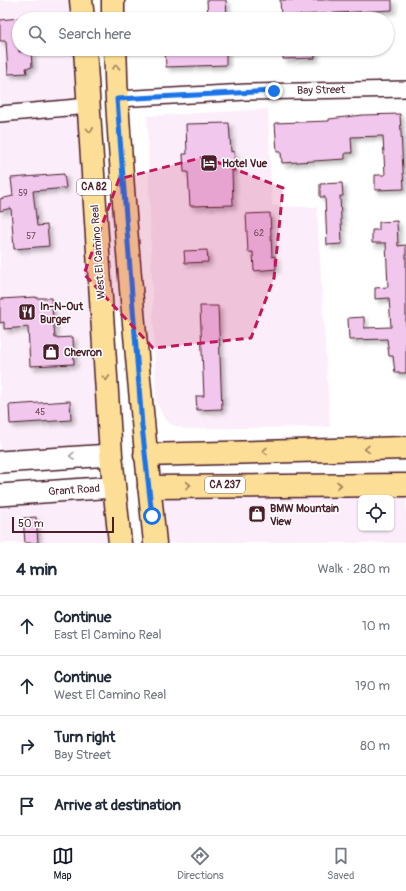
<!DOCTYPE html>
<meta charset="utf-8">
<style>
body{margin:0;font-family:Pangolin,sans-serif;background:#f2f2f3;color:#1f2937}
.controls{position:absolute;right:12px;bottom:12px;display:grid;overflow:hidden;border-radius:6px;box-shadow:0 1px 3px #0004}
.controls button{width:36px;height:36px;display:grid;place-items:center;padding:0;border:0;border-bottom:1px solid #e0e1e3;background:#fff;color:#1f2937;font:20px sans-serif}
.scale{position:absolute;left:12px;bottom:10px;width:102px;box-sizing:border-box;padding-left:4px;border:2px solid #4a1f2b;border-top:0;font-size:11px;line-height:14px;white-space:nowrap;color:#4a1f2b;-webkit-text-stroke:3px #fff;paint-order:stroke}
.stop{position:absolute;width:12px;height:12px;margin:-9px;border:3px solid #1a73e8;border-radius:50%;background:#fff}
.stop.end{background:#1a73e8;border-color:#fff;box-shadow:0 1px 4px #0008}
.list{margin:0;padding:0;list-style:none}
h2{display:flex;justify-content:space-between;align-items:center;height:52px;margin:0;padding:0 16px;font-size:17px}
h2 small{font-size:13px;font-weight:400;color:#747a83}
.list li{display:grid;grid-template-columns:26px 1fr auto;gap:12px;align-items:center;box-sizing:border-box;height:60px;padding:0 16px;border-top:1px solid #e0e1e3}
.list b{display:block;font-size:15px;white-space:nowrap}
.list p{margin:0;font-size:13px;white-space:nowrap;color:#747a83}
.list em{font-size:13px;font-style:normal;color:#747a83}
.icon{flex:none;width:22px;height:22px;fill:none;stroke:currentColor;stroke-width:2;stroke-linecap:round;stroke-linejoin:round}
.map{position:relative;flex:none;width:406px;height:543px;overflow:hidden}
.search{position:absolute;background:#fff;box-shadow:0 1px 3px #0004;left:12px;right:12px;top:12px;height:44px;display:flex;align-items:center;gap:10px;box-sizing:border-box;padding:0 14px;border-radius:22px;color:#747a83;font-size:15px}
.sheet{height:292px;background:#fff}
nav{display:flex;justify-content:space-around;align-items:center;box-sizing:border-box;height:56px;border-top:1px solid #e0e1e3;background:#fff;font-size:11px;color:#747a83}
nav a{display:grid;justify-items:center;gap:2px}
nav .on{color:#111827}
.map>svg:first-child{display:block}
.built{fill:#fbeefa;fill-rule:evenodd}
.building{fill:#f2c7ee;stroke:#4a1f2b;filter:url(#shadow)}
.lines{fill:none;stroke-linecap:round;stroke-linejoin:round}
.minor-casing{stroke:#4a1f2b;stroke-width:18}
.secondary-casing{stroke:#4a1f2b;stroke-width:24}
.primary-casing{stroke:#4a1f2b;stroke-width:25}
.trunk-casing{stroke:#4a1f2b;stroke-width:25}
.minor{stroke:#fff;stroke-width:15}
.secondary{stroke:#fff;stroke-width:21}
.primary{stroke:#fcde96;stroke-width:22}
.trunk{stroke:#fcde96;stroke-width:22}
.oneway{stroke:#a37e60}
.oneway2{stroke:#ae9aa0}
.route{stroke:#1a73e8;stroke-width:5}
.marked{fill:#c2185b;fill-opacity:0.2;stroke:#c2185b;stroke-width:3;stroke-dasharray:8 5;stroke-linejoin:round}
.labels{text-anchor:middle;dominant-baseline:central;stroke-width:3;stroke-linejoin:round;paint-order:stroke}
.number-label{font-size:9px;fill:#74495c}
.shield{fill:#fff;stroke:#80626b;stroke-width:1}
.shield-label{font-size:10px;font-weight:bold;fill:#4a1f2b}
.street-label{font-size:11px;fill:#4a1f2b;stroke:#fff}
.poi-label{font-size:11px;font-weight:bold;fill:#4a1f2b;stroke:#fff;text-anchor:start}
</style>
<div class="map">
<svg width="406" height="543" viewBox="0 0 406 543">
<defs>
<filter id="shadow"><feDropShadow dx="3.5" dy="3.5" stdDeviation="2" flood-color="#0004"/></filter>
</defs>
<rect width="100%" height="100%" fill="#fff"/>
<filter id="ink" filterUnits="userSpaceOnUse"><feTurbulence type="fractalNoise" baseFrequency=".025" numOctaves="2"/><feDisplacementMap in="SourceGraphic" scale="8" xChannelSelector="R" yChannelSelector="G"/><feConvolveMatrix kernelMatrix="1 2 1 2 8 2 1 2 1" color-interpolation-filters="sRGB"/></filter>
<g filter="url(#ink)">
<!-- built -->
<path class="built" d="M0,0H81L83,19H19V49H85L111,455L0,462Z
M268,109L272,206L317,207L330,427L184,429L170,424L162,415L156,400L147,116Z
M406,485V543H155L149,487ZM361,498H391V528H361Z
M114,487L120,543H0V495Z"/>
<!-- building -->
<path class="building" d="M207,0H226L227,19H208Z
M280,0H392V10L281,16Z
M19,18V52L31,51L32,67L26,68L27,73L8,74L6,41H0V20Z
M165,49H226V65L166,67Z
M283,49H315V58L283,59Z
M400,114L404,189L375,190V175H385L383,136L351,137L352,153H345V159L282,163L281,152H277L275,123L329,121V119L363,115Z
M229,123L231,152L234,151L235,171H232L233,205L190,206L188,172H184L183,154H187L186,124Z
M64,174L66,188L33,191L37,226L47,225L49,246L14,249L11,208L0,211V199L13,196L11,178Z
M342,183L343,196H340L342,244L327,245L325,197H320V184Z
M270,213L272,257L275,256L276,269L254,271L253,252H248L246,214Z
M397,221L398,246L406,245V373H395L393,356H389L387,339L349,340L348,318L364,317V328L391,327L389,298L375,299V288L388,287L386,243H372V230H379V222Z
M207,250L208,262L185,263L184,251Z
M36,297V298H51L55,338L73,337L74,364L30,366L28,327L4,329V322L0,323V299Z
M200,306H218L222,409L197,410L196,396H204Z
M70,401L71,420L10,424L9,405Z
M36,517L38,543H25L23,518Z"/>
<g class="lines">
<defs>
<path id="minor" d="M117,99L247,92L406,89
M0,114L89,106"/>
<path id="secondary" d="M0,462L111,455
M0,495L114,487"/>
<path id="primary" d="M81,0L83,19
M113,0V19
M85,49L111,455L120,543
M115,49C116,66 116,83 117,100C126,248 140,396 155,543"/>
<path id="trunk" d="M145,455L406,448
M149,487L406,485"/>
</defs>
<!-- minor casing -->
<use href="#minor" class="minor-casing"/>
<!-- secondary casing -->
<use href="#secondary" class="secondary-casing"/>
<!-- primary casing -->
<use href="#primary" class="primary-casing"/>
<!-- trunk casing -->
<use href="#trunk" class="trunk-casing"/>
<!-- minor -->
<use href="#minor" class="minor"/>
<!-- secondary -->
<use href="#secondary" class="secondary"/>
<!-- primary -->
<use href="#primary" class="primary"/>
<!-- trunk -->
<use href="#trunk" class="trunk"/>
</g>
<!-- one-way arrows -->
<defs><path id="oneway-chevron" d="M-2-3.5L2.5 0L-2 3.5" fill="none" stroke-width="1.6" stroke-linecap="round" stroke-linejoin="round"/></defs>
<g class="oneway">
<use href="#oneway-chevron" transform="translate(116 67) rotate(-92)"/>
<use href="#oneway-chevron" transform="translate(90 130) rotate(86)"/>
<use href="#oneway-chevron" transform="translate(106 378) rotate(87)"/>
<use href="#oneway-chevron" transform="translate(367 449) rotate(179)"/>
<use href="#oneway-chevron" transform="translate(265 451) rotate(179)"/>
<use href="#oneway-chevron" transform="translate(188 485)"/>
<use href="#oneway-chevron" transform="translate(339 485)"/>
</g>
<use class="oneway2" href="#oneway-chevron" transform="translate(72 456) rotate(176)"/>
</g>
<g class="lines" filter="url(#ink)">
<!-- route -->
<path class="route" d="M152,516L142,426L117,99L274,91"/>
</g>
<!-- marked area -->
<path class="marked" d="M204,157L283,188L274,278L251,338L153,348L84,274L119,179Z"/>
<!-- icons -->
<defs>
<symbol id="hotel-square" viewBox="-11 -11 22 22"><rect x="-9" y="-9" width="18" height="18" rx="4" fill="#4a1f2b" stroke="#fff"/><path d="M-6-4.5h1.5V1H6V5H4.5V3h-9V5H-6ZM-4 0a1.8 1.8 0 1 1 3.6 0ZM.5 0V-2.5h3Q6-2.5 6 0Z" fill="#fff"/></symbol>
<symbol id="restaurant-square" viewBox="-11 -11 22 22"><rect x="-9" y="-9" width="18" height="18" rx="4" fill="#4a1f2b" stroke="#fff"/><path d="M-5-6h1v4h1v-4h1v4h1v-4h1v5L-1.5 .5V6h-2V.5L-5-1ZM5-6V6H3V1.5H1.5Q1.5-4 5-6Z" fill="#fff"/></symbol>
<symbol id="shop-square" viewBox="-11 -11 22 22"><rect x="-9" y="-9" width="18" height="18" rx="4" fill="#4a1f2b" stroke="#fff"/><path d="M-5-2.5h2.3a2.7 3.5 0 0 1 5.4 0H5L5.5 6h-11ZM-1.5-2.5h3a1.5 2.3 0 0 0-3 0Z" fill="#fff"/></symbol>
</defs>
<g fill-rule="evenodd">
<use href="#hotel-square" x="199" y="153" width="20" height="20"/>
<use href="#restaurant-square" x="17" y="302" width="20" height="20"/>
<use href="#shop-square" x="41" y="342" width="20" height="20"/>
<use href="#shop-square" x="247" y="504" width="20" height="20"/>
</g>
<g class="labels">
<!-- number labels -->
<g class="number-label">
<text x="23" y="193">59</text>
<text x="259" y="233">62</text>
<text x="31" y="236">57</text>
<text x="40" y="412">45</text>
</g>
<!-- shield labels -->
<g class="shield">
<rect x="77" y="179" width="34" height="16" rx="3"/>
<rect x="205" y="477" width="40" height="16" rx="3"/>
</g>
<g class="shield-label">
<text x="94" y="187">CA 82</text>
<text x="225" y="485">CA 237</text>
</g>
<!-- street labels -->
<g class="street-label">
<text transform="translate(321 90) rotate(-1)">Bay Street</text>
<text transform="translate(98 252) rotate(-94)">West El Camino Real</text>
<text transform="translate(74 490) rotate(-4)">Grant Road</text>
</g>
<!-- poi labels -->
<g class="poi-label">
<text x="222" y="163">Hotel Vue</text>
<text x="40" y="306">In-N-Out<tspan x="40" dy="13">Burger</tspan></text>
<text x="64" y="352">Chevron</text>
<text x="270" y="508">BMW Mountain<tspan x="270" dy="13">View</tspan></text>
</g>
</g>
</svg>
<div class="controls">
<button><svg class="icon" aria-label="locate" viewBox="0 0 24 24"><circle cx="12" cy="12" r="6"/><path d="M12 2v4M12 18v4M2 12h4M18 12h4"/></svg></button>
</div>
<div class="scale">50 m</div>
<div class="stop" style="left:152px;top:516px"></div>
<div class="stop end" style="left:274px;top:91px"></div>
<div class="search"><svg class="icon" aria-label="search" viewBox="0 0 24 24"><circle cx="10" cy="10" r="6"/><path d="M15 15l6 6"/></svg>Search here</div>
</div>
<section class="sheet">
<h2>4 min<small>Walk · 280 m</small></h2>
<ul class="list">
<li><svg class="icon" aria-label="ahead" viewBox="0 0 24 24"><path d="M12 20V5M6 11l6-6 6 6"/></svg><div><b>Continue</b><p>East El Camino Real</p></div><em>10 m</em></li>
<li><svg class="icon" aria-label="ahead" viewBox="0 0 24 24"><path d="M12 20V5M6 11l6-6 6 6"/></svg><div><b>Continue</b><p>West El Camino Real</p></div><em>190 m</em></li>
<li><svg class="icon" aria-label="right" viewBox="0 0 24 24"><path d="M7 20v-9h11M14 6l5 5-5 5"/></svg><div><b>Turn right</b><p>Bay Street</p></div><em>80 m</em></li>
<li><svg class="icon" aria-label="arrive" viewBox="0 0 24 24"><path d="M6 21V4h12l-3 4 3 4H6"/></svg><div><b>Arrive at destination</b></div></li>
</ul>
</section>
<nav>
<a class="on"><svg class="icon" aria-label="map" viewBox="0 0 24 24"><path d="M3 6l6-2 6 2 6-2v14l-6 2-6-2-6 2zM9 4v14M15 6v14"/></svg>Map</a>
<a><svg class="icon" aria-label="directions" viewBox="0 0 24 24"><path d="M12 3l9 9-9 9-9-9zM9 14v-3h6M13 9l2 2-2 2"/></svg>Directions</a>
<a><svg class="icon" aria-label="saved" viewBox="0 0 24 24"><path d="M7 4h10v16l-5-4-5 4z"/></svg>Saved</a>
</nav>
